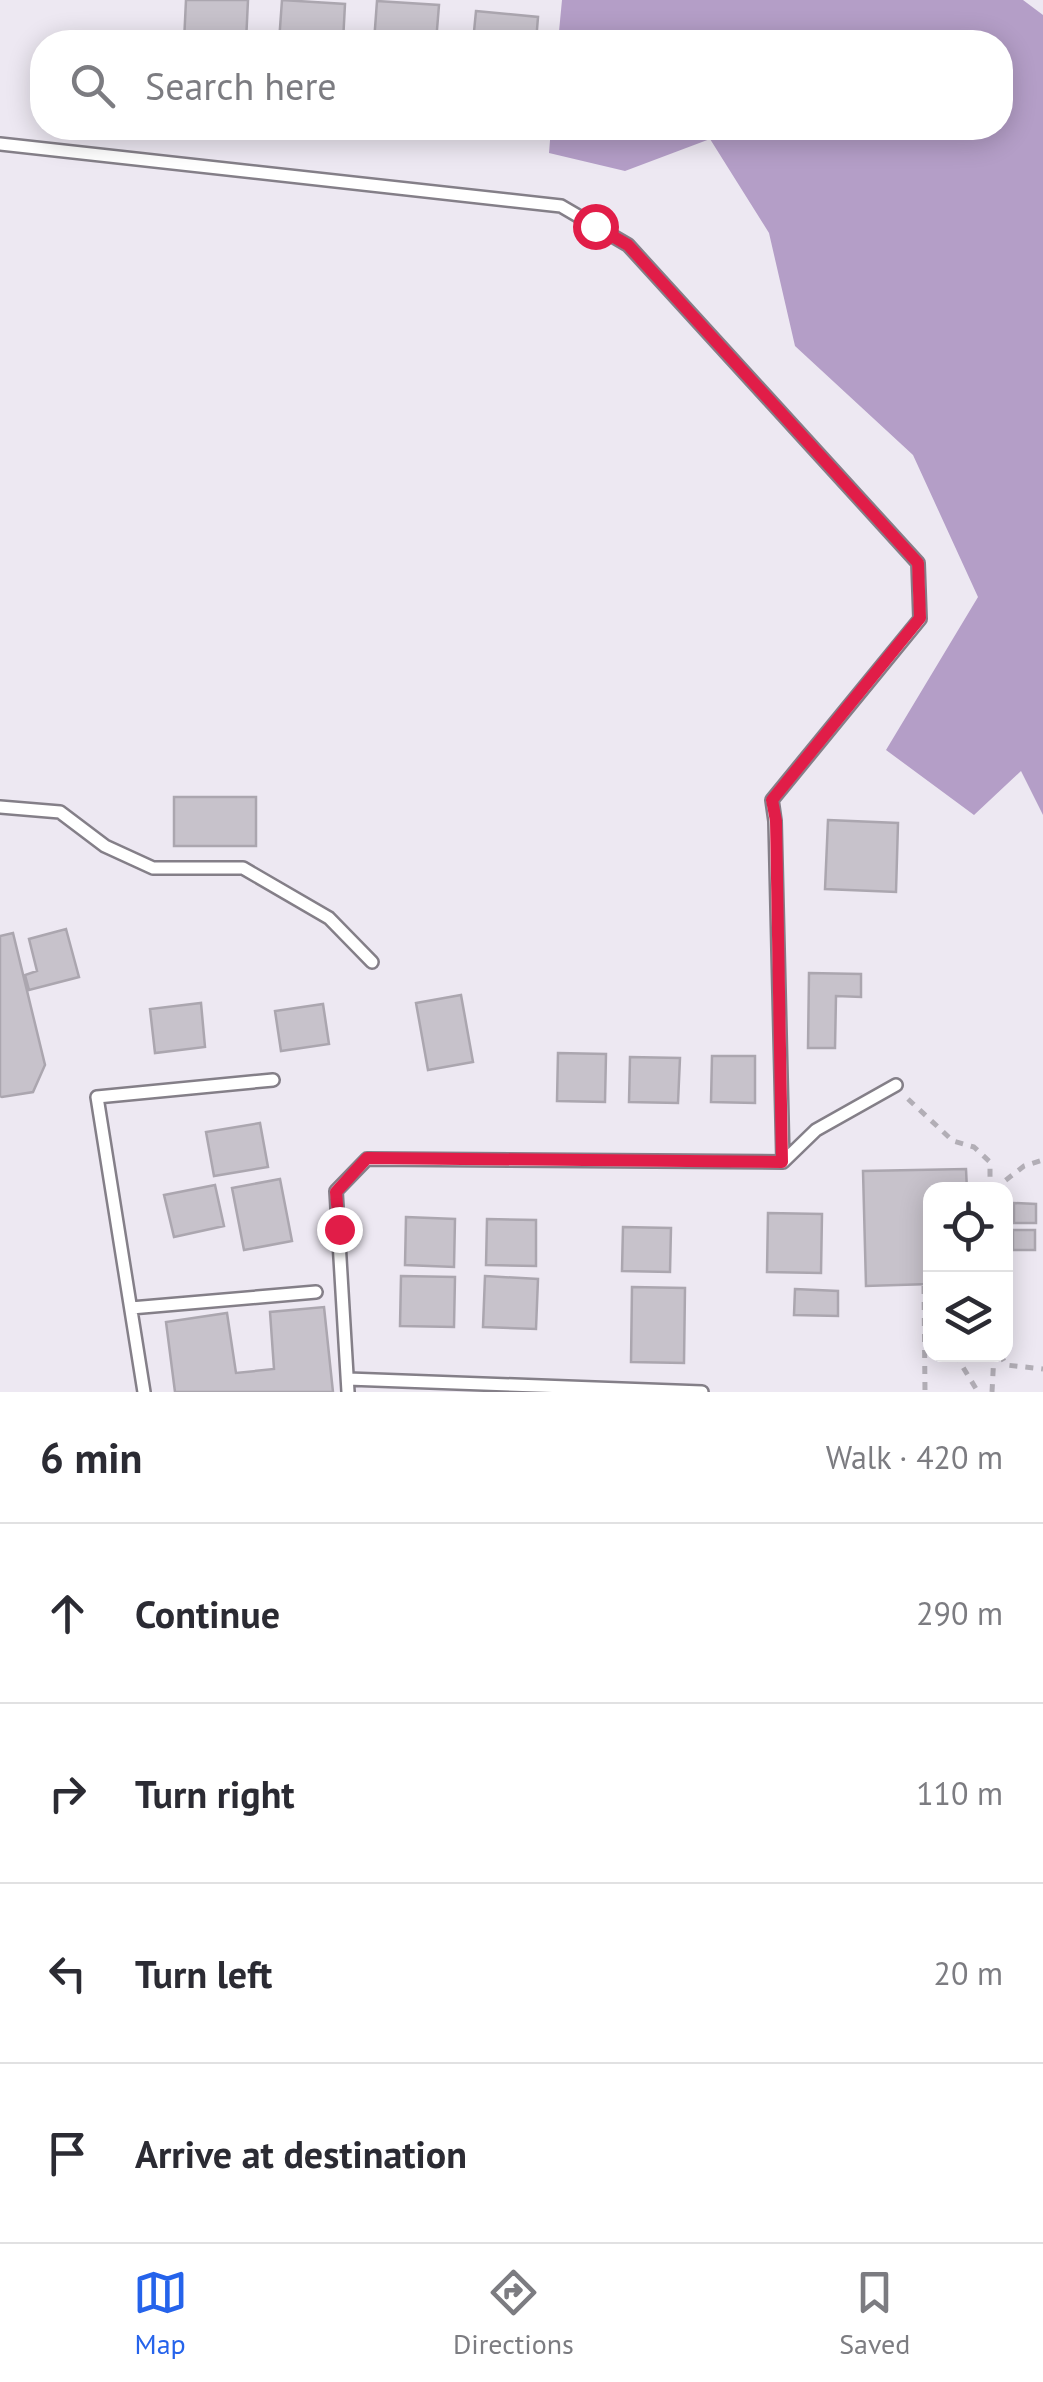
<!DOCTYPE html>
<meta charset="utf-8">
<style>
body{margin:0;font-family:"PT Sans",sans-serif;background:#f7f7f7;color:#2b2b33}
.controls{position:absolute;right:30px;bottom:30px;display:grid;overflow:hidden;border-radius:20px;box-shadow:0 5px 25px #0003}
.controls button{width:90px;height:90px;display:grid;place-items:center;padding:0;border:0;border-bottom:2px solid #e1e1e2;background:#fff;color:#2b2b33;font:50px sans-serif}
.stop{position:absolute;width:30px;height:30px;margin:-22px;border:8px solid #e11d48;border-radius:50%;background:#fff}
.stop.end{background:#e11d48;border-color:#fff;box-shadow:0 2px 10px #0008}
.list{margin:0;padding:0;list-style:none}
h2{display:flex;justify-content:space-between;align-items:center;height:130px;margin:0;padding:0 40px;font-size:42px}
h2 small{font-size:32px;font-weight:400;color:#7c7c81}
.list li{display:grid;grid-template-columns:65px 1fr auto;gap:30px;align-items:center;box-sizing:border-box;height:180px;padding:0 40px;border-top:2px solid #e1e1e2}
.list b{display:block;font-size:38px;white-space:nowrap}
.list em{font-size:32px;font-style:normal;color:#7c7c81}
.icon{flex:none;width:55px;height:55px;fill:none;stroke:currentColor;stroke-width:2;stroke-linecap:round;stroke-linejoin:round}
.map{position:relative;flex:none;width:1043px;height:1392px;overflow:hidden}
.search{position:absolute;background:#fff;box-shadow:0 5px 25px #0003;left:30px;right:30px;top:30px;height:110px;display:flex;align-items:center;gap:25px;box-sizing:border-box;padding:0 35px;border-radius:40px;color:#7c7c81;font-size:38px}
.sheet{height:850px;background:#fff}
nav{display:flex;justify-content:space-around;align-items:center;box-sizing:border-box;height:140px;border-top:2px solid #e1e1e2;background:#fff;font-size:28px;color:#7c7c81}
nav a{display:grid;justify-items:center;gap:5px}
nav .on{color:#2563eb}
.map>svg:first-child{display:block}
.forest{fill:#b49ec7}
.building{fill:#c7c2cb;stroke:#aba6af;stroke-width:2.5}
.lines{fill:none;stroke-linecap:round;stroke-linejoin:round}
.service-casing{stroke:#847f88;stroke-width:16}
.path{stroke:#b2aeb6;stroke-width:5;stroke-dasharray:8 8;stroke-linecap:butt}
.service{stroke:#fff;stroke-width:11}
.route{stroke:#e11d48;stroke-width:12}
</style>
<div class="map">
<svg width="1043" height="1392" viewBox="0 0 1043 1392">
<rect width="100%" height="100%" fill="#ede8f2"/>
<!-- forest -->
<path class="forest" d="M562,0H1023L1043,15V815L1021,771L974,815L886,750L978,597L913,455L795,346L769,233L710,139L625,171L549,153L551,128H1000V42H558Z"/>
<!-- building -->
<path class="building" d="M186,0H248L246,42H184Z
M282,0L345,4L343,42H279Z
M377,1L439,5L436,42H374Z
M476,11L538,17L536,42H473Z
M174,797H256V846H174Z
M828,820L898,823L896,892L825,889Z
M66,929L79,977L29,990L25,975L37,971L29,939Z
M13,933L45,1065L33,1092L2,1097L0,1096V936Z
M809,973L861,974V997L836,996L835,1048H808Z
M461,995L473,1062L428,1070L416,1003Z
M201,1003L205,1047L155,1053L150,1009Z
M323,1004L329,1044L281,1051L275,1011Z
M558,1053L606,1054L605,1102L557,1101Z
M712,1056H755V1103L711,1102Z
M630,1057L680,1058L678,1103L629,1102Z
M260,1123L268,1167L214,1176L206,1132Z
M966,1169L967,1190H930V1284L866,1286L863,1171Z
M280,1179L292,1241L244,1250L232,1188Z
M215,1185L224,1226L174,1237L164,1195Z
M1014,1203L1036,1204V1223H1014Z
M768,1213L822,1214L821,1273L767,1272Z
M406,1217L455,1219L454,1267L405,1265Z
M487,1219L536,1220V1266L486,1265Z
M623,1227L671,1228L670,1272L622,1271Z
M1013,1230H1035V1250H1013Z
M401,1276L455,1277L454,1327L400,1326Z
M485,1276L538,1279L536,1329L483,1327Z
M632,1287L685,1288L684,1363L631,1362Z
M795,1289L838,1291V1316L794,1315Z
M324,1307L333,1392H175L166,1322L227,1313L236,1373L274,1369L270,1312Z"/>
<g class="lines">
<defs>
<path id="service" d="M0,144L561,206L628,245L918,563L920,619L772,800L775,821L783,1162L367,1159L336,1191L348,1392
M0,807L60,812L105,846L153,868H243L329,918L372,962
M783,1162L816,1130L896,1085
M131,1308L316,1292
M348,1379L702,1392
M144,1392L97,1097L273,1080"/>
</defs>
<!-- service casing -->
<use href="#service" class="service-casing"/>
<!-- path -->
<path class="path" d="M908,1099L953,1141L974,1147L990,1162V1190
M993,1190L1024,1166L1043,1160
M924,1286L925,1392
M955,1354L978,1392
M1000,1354L1006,1365L1043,1369
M992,1392L994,1354"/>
<!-- service -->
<use href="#service" class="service"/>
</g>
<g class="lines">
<!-- route -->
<path class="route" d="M339,1229L336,1192L367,1158L782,1162L776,821L772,800L920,618L918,563L628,245L595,226"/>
</g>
</svg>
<div class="controls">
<button><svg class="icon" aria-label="locate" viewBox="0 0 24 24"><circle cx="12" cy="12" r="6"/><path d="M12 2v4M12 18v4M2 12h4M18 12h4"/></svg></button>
<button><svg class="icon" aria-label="layers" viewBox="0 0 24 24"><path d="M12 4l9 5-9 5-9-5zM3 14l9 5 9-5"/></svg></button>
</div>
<div class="stop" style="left:595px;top:226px"></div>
<div class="stop end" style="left:339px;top:1229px"></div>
<div class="search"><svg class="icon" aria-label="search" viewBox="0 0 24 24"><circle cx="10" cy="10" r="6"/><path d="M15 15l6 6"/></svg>Search here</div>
</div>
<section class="sheet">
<h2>6 min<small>Walk · 420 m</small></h2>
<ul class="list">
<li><svg class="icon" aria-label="ahead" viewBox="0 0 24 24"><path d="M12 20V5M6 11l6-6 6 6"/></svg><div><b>Continue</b></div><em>290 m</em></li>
<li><svg class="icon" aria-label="right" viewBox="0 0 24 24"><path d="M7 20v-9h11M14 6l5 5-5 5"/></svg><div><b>Turn right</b></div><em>110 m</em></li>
<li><svg class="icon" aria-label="left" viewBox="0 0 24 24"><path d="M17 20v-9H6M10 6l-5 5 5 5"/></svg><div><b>Turn left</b></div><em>20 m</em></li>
<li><svg class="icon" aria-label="arrive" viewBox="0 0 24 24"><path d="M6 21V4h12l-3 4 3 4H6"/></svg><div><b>Arrive at destination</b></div></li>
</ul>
</section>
<nav>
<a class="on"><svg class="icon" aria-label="map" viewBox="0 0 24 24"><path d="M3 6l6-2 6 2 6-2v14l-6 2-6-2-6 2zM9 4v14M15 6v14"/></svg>Map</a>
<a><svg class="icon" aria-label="directions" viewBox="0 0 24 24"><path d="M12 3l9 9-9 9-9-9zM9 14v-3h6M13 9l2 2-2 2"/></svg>Directions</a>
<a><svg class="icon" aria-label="saved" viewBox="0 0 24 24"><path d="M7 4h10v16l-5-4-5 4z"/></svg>Saved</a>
</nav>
